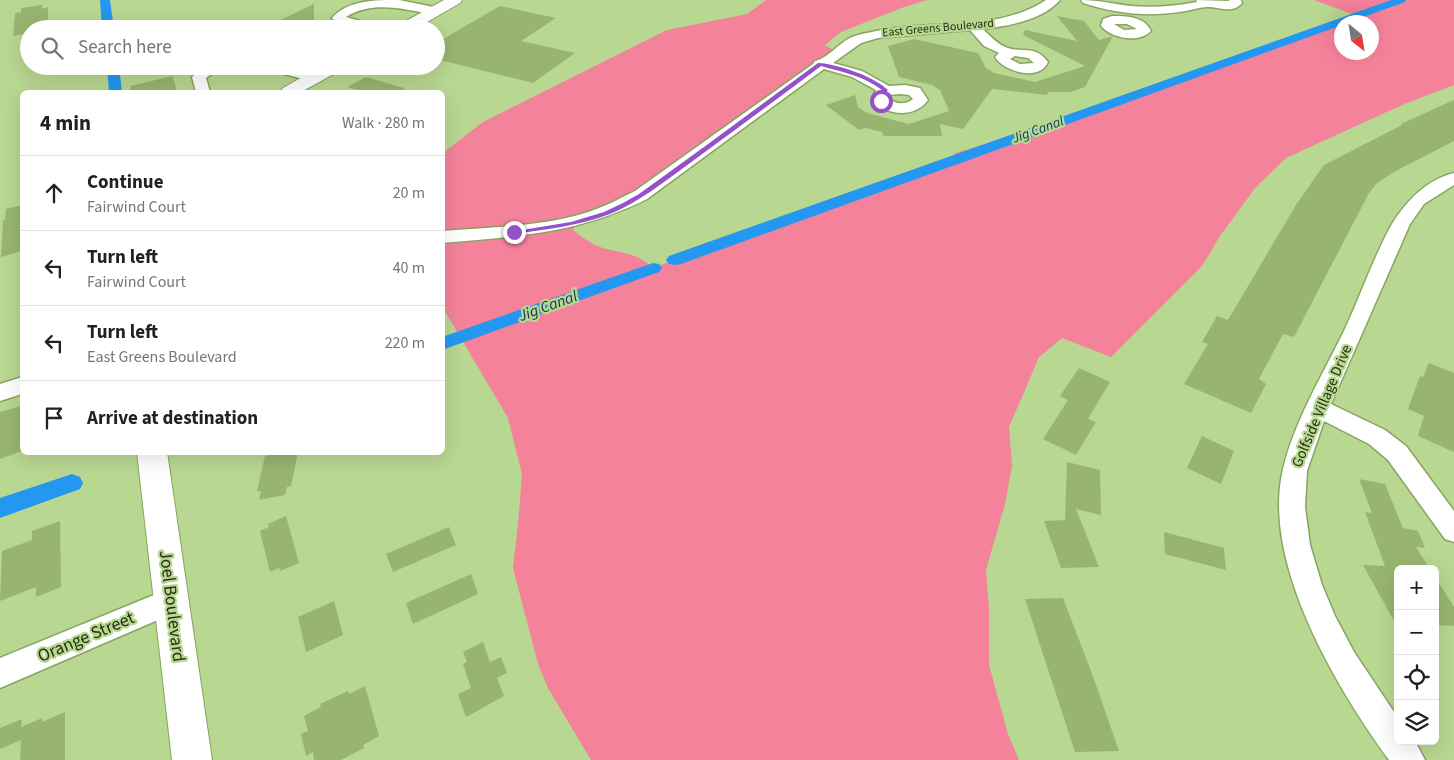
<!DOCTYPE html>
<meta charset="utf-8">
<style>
body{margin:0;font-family:"Source Sans 3",sans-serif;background:#f2f2f2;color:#222}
.controls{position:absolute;right:15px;bottom:15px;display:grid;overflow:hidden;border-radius:8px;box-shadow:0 5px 20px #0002}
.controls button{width:45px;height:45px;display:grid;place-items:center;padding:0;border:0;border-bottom:1px solid #e0e0e0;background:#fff;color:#222;font:25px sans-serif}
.compass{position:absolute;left:1334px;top:15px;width:45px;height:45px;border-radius:50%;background:#fff;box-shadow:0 5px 20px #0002;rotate:150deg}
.stop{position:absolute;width:15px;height:15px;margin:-11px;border:4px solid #9452c8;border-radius:50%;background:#fff}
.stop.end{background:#9452c8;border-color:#fff;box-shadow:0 1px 5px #0008}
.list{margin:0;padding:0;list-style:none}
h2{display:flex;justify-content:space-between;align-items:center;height:65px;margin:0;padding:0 20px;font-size:21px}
h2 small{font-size:16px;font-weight:400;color:#767676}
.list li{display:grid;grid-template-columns:32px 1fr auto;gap:15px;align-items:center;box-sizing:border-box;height:75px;padding:0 20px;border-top:1px solid #e0e0e0}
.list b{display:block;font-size:19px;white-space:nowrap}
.list p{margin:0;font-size:16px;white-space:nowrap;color:#767676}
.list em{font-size:16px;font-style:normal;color:#767676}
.icon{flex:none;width:28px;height:28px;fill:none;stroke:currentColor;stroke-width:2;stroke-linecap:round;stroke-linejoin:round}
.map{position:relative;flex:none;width:1454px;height:760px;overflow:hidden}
.search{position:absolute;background:#fff;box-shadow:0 5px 20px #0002;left:20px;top:20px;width:425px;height:55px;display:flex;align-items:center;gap:12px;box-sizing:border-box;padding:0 18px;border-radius:28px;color:#767676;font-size:19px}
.panel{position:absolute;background:#fff;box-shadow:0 5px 20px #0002;left:20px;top:90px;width:425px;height:365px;border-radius:8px}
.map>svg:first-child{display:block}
.green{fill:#f4829a}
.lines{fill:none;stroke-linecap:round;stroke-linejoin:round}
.canal{fill:#2498f0;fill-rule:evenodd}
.building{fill:#97b570}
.minor-casing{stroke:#87a55f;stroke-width:3}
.secondary-casing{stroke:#87a55f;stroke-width:2}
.minor{fill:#fff;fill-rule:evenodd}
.secondary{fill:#fff;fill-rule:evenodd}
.route{fill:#9452c8}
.labels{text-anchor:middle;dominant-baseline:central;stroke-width:4.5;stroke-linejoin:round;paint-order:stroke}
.far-street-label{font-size:12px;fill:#243013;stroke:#b8d790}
.far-water-label{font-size:14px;font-style:italic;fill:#0a3659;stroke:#b8d790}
.street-label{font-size:15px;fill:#243013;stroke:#b8d790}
.water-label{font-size:16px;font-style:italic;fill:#0a3659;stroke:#b8d790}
.near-street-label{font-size:18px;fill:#243013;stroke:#b8d790}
</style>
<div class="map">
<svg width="1454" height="760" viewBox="0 0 1454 760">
<rect width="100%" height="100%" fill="#b8d790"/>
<!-- green -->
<path class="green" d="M766,0H927L904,7L841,32L825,45L835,51L631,205L576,225L573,230C579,235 586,240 593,244C612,254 637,250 652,268L932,171L956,153L1042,126L1341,23L1342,52H1372V22H1344L1360,17L1314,0H1454V85L1402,105L1286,158L1255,188L1220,236L1202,266L1111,357L1062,338L1039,357L1009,427L1012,466L1005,504L986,570L989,607V665L1008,734L1019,760H591L548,688L538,664L513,568L518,524L522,474L508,418L443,308V153L483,122L667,30L747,14Z"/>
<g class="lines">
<!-- canal -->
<path class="canal" d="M100,0H110L114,29H102Z
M1391,0H1406L1405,2L1349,22H1342V25L681,264L675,265L669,264L666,260L669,256Z
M107,66H119L122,92H109Z
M653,263L659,264L662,268L659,272L442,350V337Z
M72,474L80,477L83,483L80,489L0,518V498Z"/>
</g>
<!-- building -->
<path class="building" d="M314,4V23L310,24L307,29H290V26L269,29L268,26Z
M42,5V9L48,7V29H29V33L13,36L15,13L21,12V8Z
M500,6L556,18L521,41L575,53L533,83L436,59V43Z
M1057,16L1084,21L1099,40L1113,36L1085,87L1071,92H1048L1047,95L992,89L963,129L940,124L942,136H884L882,132L866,128L859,130L826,105L855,95L858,107L867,113L909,124L949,111L940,90L932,85L899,77L888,46L914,39L978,53L986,68L994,73L1035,82L1085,66L1023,35L1025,30L1077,41Z
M173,76L177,92H131L130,86Z
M366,77L404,88L403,92H366L347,87Z
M1454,100V141L1392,173L1377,183L1369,193L1294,337L1283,334L1259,379L1266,384L1251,413L1184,384L1208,344L1202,342L1217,316L1228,320L1296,205L1324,165L1402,125L1401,124Z
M22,205V251L1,257L3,220H5L6,209Z
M1429,363L1454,373V452L1418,436L1424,416L1408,409L1420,376L1423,377Z
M1079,368L1110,382L1088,419L1096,422L1076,455L1043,439L1068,400L1060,396Z
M21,406L22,451L0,459V412Z
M1202,436L1234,451L1221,484L1187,468Z
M270,452H298L291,486L287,487L285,495L259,500L261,491H257L265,456L270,455Z
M1067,462L1100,470L1101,515L1076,509L1099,567L1061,568L1044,521L1065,520Z
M1359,479L1385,484L1403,528L1418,531L1425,548L1416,547L1430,569H1398V628L1363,565L1385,566L1365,512L1372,513Z
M286,516L299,563L280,571L279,568L270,572L260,531L269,527L268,524Z
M60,521L61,587L36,597V587L0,601L2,551L32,540V531Z
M449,527L456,545L393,572L386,554Z
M1164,532L1224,548L1226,570L1165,554Z
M471,574L478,594L413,624L406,603Z
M1435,577L1454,607V626L1435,625Z
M1063,598L1094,679L1119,751L1075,752L1025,599Z
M334,601L343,635L306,652L298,617Z
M483,642L490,662L501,657L507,673L497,678L504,696L466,717L458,694L471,688L463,664L467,662L463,652Z
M365,686L379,736L363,745L364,748L341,760H314L313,752L306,756L301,734L308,731L304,716L321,707L320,704L348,691L349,694Z
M65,712V760H20L21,740L0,749V728L22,719L21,727L42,718V722Z"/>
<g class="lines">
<defs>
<path id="minor" d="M399,0L439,8L441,11L435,15C405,9 372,0 346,17L377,26L378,29C363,29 342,31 332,18C348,0 374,0 399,0Z
M1046,0H1060C1043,20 1008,26 983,29C990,36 998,45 1008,48C1025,53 1035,45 1048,62C1040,82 1004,72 995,57L999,53L984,46L970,30L878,38L861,43L833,63L862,71L889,86L905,85L920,88L928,100C915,119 884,116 872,98L876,90L852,77L824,69L647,199C577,234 519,236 442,243V231C490,227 539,227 585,213C602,208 619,199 635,191L813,64L815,61C828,58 838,44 850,38C858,34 868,33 876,31C932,19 996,33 1046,0ZM1015,56L1028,58L1034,63L1020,64L1010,59ZM900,94L909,95L913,99C904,106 895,104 886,97L889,95Z
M1081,0C1098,0 1114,4 1131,6C1153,8 1176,6 1197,2L1196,0L1229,1V0H1241L1242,3C1232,15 1218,6 1206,7C1197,8 1188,11 1179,12C1146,17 1114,13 1083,3Z
M1112,16C1126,16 1144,16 1151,31C1139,44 1111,38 1101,26L1103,19ZM1114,24H1127L1137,29L1124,30Z
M231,66L229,69L213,73L206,78L210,92H196L192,77L203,67Z
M263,66H287L320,75L322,78L320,81L315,82L265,69Z
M1454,173V185L1424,204L1410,224L1331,404L1385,430L1406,446L1454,511V542L1445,539L1388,460L1369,444L1324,421L1307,471L1305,507L1310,545L1322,585L1335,616L1354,652L1398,718V741H1415L1425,760H1389C1336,687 1261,562 1283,469C1294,422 1323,374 1344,331C1361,295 1373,258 1392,224C1407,200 1426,180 1454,173Z
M22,377V394L0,401V384Z
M171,588L181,592L185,601L181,610L0,688V658Z"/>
<path id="secondary" d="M444,0H462L460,3L415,29H395L397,26Z
M322,66H343L341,70L301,92H280L283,88Z
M137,452H167L212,760H172Z"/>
</defs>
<!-- minor casing -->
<use href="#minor" class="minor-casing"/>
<!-- secondary casing -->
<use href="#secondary" class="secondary-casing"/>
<!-- minor -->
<use href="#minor" class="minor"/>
<!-- secondary -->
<use href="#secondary" class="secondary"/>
</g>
<!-- route -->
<path class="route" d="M818,63C838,64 873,76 888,90L882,95L884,101L881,103L878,101L877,95L882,90C864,76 842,72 821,66C777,99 734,131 690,163C664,182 639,202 610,214C579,226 546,229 514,234L510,232L571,222L604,212L623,203L639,194L704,147Z"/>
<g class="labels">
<!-- far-street labels -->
<g class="far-street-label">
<text transform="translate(938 28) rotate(-5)">East Greens Boulevard</text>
</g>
<!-- far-water labels -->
<g class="far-water-label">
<text transform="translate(1038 130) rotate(-20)">Jig Canal</text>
</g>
<!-- street labels -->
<g class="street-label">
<text transform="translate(1322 406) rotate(-67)">Golfside Village Drive</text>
</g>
<!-- water labels -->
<g class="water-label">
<text transform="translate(548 306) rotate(-20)">Jig Canal</text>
</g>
<!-- near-street labels -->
<g class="near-street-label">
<text transform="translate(172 606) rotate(83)">Joel Boulevard</text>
<text transform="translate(86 637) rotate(-23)">Orange Street</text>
</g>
</g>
</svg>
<div class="controls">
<button>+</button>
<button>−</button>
<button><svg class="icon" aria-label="locate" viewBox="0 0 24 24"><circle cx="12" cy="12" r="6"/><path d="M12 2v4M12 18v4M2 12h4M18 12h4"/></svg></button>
<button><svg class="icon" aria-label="layers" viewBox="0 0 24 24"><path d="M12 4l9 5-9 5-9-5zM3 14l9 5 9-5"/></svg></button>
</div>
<svg class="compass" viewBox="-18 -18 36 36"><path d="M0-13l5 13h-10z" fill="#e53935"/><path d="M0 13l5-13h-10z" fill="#767676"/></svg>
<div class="stop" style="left:881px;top:101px"></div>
<div class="stop end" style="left:514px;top:232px"></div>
<div class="search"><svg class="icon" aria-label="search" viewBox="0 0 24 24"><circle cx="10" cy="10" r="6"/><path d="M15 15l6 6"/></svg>Search here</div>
<section class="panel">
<h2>4 min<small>Walk · 280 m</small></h2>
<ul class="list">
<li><svg class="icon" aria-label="ahead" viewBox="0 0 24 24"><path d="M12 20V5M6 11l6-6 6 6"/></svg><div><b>Continue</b><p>Fairwind Court</p></div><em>20 m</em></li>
<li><svg class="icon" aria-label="left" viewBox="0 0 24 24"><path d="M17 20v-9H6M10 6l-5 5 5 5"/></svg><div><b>Turn left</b><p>Fairwind Court</p></div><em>40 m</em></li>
<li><svg class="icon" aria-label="left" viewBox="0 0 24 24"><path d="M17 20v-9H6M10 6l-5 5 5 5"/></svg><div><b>Turn left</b><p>East Greens Boulevard</p></div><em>220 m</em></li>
<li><svg class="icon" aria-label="arrive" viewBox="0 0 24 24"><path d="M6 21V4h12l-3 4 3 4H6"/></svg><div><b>Arrive at destination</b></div></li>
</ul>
</section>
</div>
